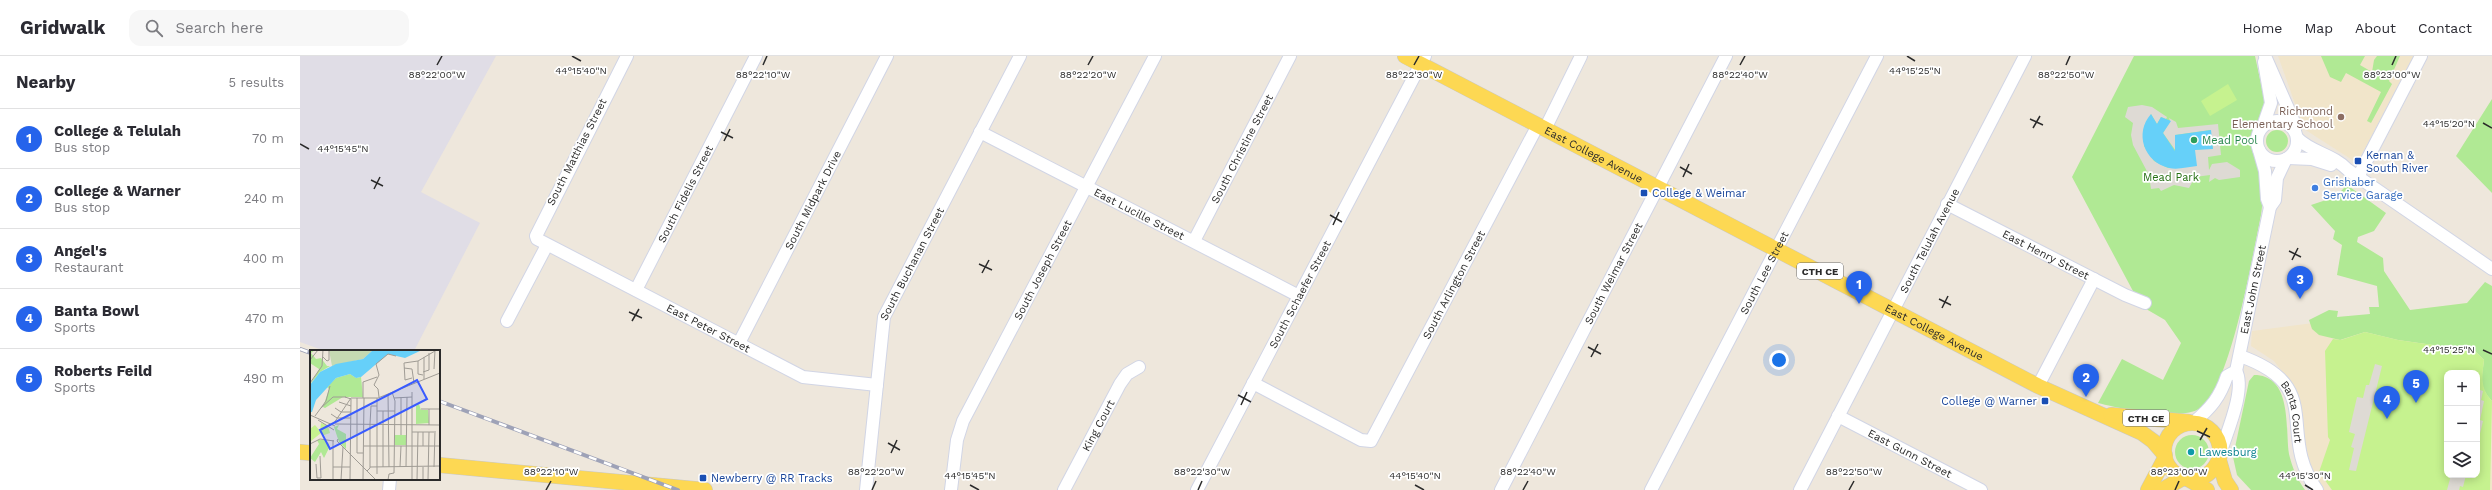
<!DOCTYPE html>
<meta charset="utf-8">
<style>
body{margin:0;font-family:"Work Sans",sans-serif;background:#f7f7f7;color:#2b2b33}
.controls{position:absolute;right:12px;bottom:12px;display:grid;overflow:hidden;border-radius:8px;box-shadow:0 2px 10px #0003}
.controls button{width:36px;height:36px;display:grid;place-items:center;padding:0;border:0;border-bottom:1px solid #e1e1e2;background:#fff;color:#2b2b33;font:20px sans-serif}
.you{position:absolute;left:1479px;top:304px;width:14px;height:14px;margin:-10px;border:3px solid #fff;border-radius:50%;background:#1a73e8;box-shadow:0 0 0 6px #1a73e833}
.badge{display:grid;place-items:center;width:26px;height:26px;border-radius:50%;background:#2563eb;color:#fff;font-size:13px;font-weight:700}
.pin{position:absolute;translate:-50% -33px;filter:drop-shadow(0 1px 2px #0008)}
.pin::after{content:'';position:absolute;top:21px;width:14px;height:12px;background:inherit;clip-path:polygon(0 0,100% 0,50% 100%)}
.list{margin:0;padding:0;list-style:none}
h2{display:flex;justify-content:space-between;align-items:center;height:52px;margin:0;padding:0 16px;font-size:17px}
h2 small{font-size:13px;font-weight:400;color:#7c7c81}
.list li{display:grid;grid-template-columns:26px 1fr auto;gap:12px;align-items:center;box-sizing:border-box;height:60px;padding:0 16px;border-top:1px solid #e1e1e2}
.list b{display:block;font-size:15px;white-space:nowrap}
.list p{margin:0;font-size:13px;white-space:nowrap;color:#7c7c81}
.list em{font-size:13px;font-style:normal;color:#7c7c81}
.icon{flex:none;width:22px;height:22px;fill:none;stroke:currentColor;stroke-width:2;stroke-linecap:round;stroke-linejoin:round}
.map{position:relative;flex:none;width:2192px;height:434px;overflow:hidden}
header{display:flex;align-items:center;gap:24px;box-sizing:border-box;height:56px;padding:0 20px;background:#fff;border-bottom:1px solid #e1e1e2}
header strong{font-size:19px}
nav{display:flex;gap:22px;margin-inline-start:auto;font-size:14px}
.search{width:280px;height:36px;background:#f7f7f7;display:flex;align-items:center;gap:10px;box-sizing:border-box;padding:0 14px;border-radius:12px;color:#7c7c81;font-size:15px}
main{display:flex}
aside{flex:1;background:#fff}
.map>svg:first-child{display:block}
.industrial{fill:#e0dde6}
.education{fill:#f1e5ca;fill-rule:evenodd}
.green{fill:#b0e994}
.pitch{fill:#c6f28f;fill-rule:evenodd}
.plaza{fill:#dedad4}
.water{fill:#66d0f9}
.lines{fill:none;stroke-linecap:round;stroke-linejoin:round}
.minor-casing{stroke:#d1d5e5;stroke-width:14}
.major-casing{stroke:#c8c8c8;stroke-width:16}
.minor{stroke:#fff;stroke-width:12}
.major{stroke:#fdd853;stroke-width:15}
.rail-casing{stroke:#9ea2b7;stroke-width:4}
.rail{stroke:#fff;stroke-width:2.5;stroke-dasharray:8;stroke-linecap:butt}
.ticks{fill:none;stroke:#2b2b2b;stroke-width:1.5}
.education-dot{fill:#8d6e63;stroke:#fff;stroke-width:1.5}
.leisure-dot{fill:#2e9e5b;stroke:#fff;stroke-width:1.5}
.transit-dot{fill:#1a4fb4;stroke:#fff;stroke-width:1.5}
.shop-dot{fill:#3f7fe0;stroke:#fff;stroke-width:1.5}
.culture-dot{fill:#0f9aa8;stroke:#fff;stroke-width:1.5}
.labels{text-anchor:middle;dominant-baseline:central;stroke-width:3.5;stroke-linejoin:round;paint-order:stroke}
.shield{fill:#fff;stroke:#6b6b6b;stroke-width:1}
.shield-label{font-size:10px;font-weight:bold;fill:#2b2b2b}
.education-label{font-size:11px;fill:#785e54;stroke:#fff;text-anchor:end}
.leisure-label{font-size:11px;fill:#27864d;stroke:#fff;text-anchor:start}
.street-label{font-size:11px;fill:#2b2b2b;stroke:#fff}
.transit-label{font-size:11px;fill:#164399;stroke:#fff;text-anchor:start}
.park-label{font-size:11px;fill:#267014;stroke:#fff}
.shop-label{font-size:11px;fill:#366cbe;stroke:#fff;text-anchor:start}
.culture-label{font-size:11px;fill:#0d838f;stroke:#fff;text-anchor:start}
.inset-road{fill:none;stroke:#a09c95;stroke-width:1}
.view{fill:#395bff;fill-opacity:0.15;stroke:#395bff;stroke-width:2}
.inset-edge{fill:none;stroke:#2b2b2b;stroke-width:2}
.ticks-label{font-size:10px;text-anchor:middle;fill:#2b2b2b;stroke:#fff;stroke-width:3.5;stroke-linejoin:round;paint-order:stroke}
</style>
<header>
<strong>Gridwalk</strong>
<div class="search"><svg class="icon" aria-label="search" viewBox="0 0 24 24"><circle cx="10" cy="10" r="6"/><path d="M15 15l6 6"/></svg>Search here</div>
<nav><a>Home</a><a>Map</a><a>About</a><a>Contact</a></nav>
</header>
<main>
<aside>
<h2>Nearby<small>5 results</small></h2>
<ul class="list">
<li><span class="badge">1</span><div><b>College &amp; Telulah</b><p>Bus stop</p></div><em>70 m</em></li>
<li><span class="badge">2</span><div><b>College &amp; Warner</b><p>Bus stop</p></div><em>240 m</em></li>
<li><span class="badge">3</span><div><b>Angel's</b><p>Restaurant</p></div><em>400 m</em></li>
<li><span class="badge">4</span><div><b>Banta Bowl</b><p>Sports</p></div><em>470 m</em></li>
<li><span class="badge">5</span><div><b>Roberts Feild</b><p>Sports</p></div><em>490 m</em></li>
</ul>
</aside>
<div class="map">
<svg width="2192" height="434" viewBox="0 0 2192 434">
<rect width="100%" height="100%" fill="#eee7dc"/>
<!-- industrial -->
<path class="industrial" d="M0,0H196L121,136L180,167L114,295H25L0,286Z"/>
<!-- education -->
<path class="education" d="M1978,0H2115L2057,107L2004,73Z
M2192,239V434H2024L2006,402L2003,360L1995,332L1974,305L1951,290L1952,275L2167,247ZM2147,317H2177V419H2147Z"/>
<!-- green -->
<path class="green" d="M1834,0H1955L1966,51L1955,74L1953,85L1960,112L1963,143L1961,159C1953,196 1930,339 1897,354C1876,364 1821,353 1798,347L1822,303L1863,324L1881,287L1865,264L1841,250L1772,121Z
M2021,0H2065L2060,9L2072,16L2074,4L2077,0H2100L2089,25L2092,28L2071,67L2067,65L2081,36L2046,17L2041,26L2030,21Z
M2192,43V137L2156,100Z
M1966 85a11 11 0 1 1 22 0a11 11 0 1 1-22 0Z
M2047,129L2086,157L2074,175L2058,181L2057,186L2083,202L2084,215L2110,254L2167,247L2185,226L2192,230V345C2178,330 2182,322 2184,304L2175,295L2098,284L2065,276L2040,284L2019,279L2012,273L2009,264L2029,254L2038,255L2037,261L2070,258L2069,251H2079L2077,230L2037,219L2042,189L2033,183L2035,175L2011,149L2035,141Z
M1954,319C1993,319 1985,374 1989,398C1992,411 1997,423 2005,434H1951L1937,419L1933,401L1949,325Z
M1875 396a17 17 0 1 1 34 0a17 17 0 1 1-34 0Z"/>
<!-- pitch -->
<path class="pitch" d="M1928,28L1937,44L1910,60L1901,45Z
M2065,276L2098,284L2175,295L2184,304C2182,321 2180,332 2192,345L2190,434H2032L2019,416L2030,384L2028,381L2025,295L2033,283L2041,284ZM2147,317H2177V419H2147Z"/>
<!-- plaza -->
<path class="plaza" d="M1842,49L1852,51L1867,61L1866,63L1861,61L1857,68L1851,58L1844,90L1854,105L1868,112L1895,94L1913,92L1910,74L1875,79L1876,95L1863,77L1870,65L1869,62L1876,66L1878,72L1918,68L1921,99L1908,101L1909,114L1912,108L1927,106L1940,114V121L1919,124L1915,122L1909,126L1910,119L1895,121L1889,132L1874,129L1861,135L1859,132L1851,133L1849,119L1833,89L1831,79L1833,67L1825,61L1828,51Z
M2075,308L2082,310L2056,415L2049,414L2054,392L2051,391L2055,378L2049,376L2057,341L2063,342L2066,329H2069Z
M2177,333L2183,335L2181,344L2184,345L2180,364L2183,365L2177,390Z
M2151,419H2166L2163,431L2160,430L2159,434H2147Z"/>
<!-- water -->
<path class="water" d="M1851,58L1857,68L1861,61L1871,65L1863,77L1875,95V79L1911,74L1913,93L1895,94L1897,110C1888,111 1878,114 1869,112C1844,106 1834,77 1851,58Z"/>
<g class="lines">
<defs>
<g id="minor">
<path id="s1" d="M327,0L236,180L237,183L503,321L577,329"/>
<path d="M1965,0L1994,66L1995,75"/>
<circle cx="1977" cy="85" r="20"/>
<path d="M1963,70L1971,47L1964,6"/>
<path d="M1245,73L1281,0"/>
<path id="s2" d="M680,76L999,240"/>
<path d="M1997,82C2012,97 2033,98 2048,114L2192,213"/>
<path d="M1959,94L1965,115L1967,143L1970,151"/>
<path d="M1988,102L2012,103L2031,109"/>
<path d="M2058,121L2121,0"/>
<path id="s3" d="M1647,148L1825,239L1845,247"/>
<path id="s4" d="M894,185L990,0"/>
<path id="s5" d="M336,234L456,0"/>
<path d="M207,265L247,189"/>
<path id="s6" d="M439,287L587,0"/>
<path id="s7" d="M1940,300C2028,331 1975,376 2017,434"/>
<path id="s8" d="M953,327L1061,384L1071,385L1238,69"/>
<path d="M1738,330L1794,223"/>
<path id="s9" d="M1538,360L1681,434"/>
<path id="s10" d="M1894,366C1911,352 1920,341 1927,320L1936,315L1970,151L1975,144L1977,122L1986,103"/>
<path d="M1921,395C1927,376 1946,333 1936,315"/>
<path d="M89,434L90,423"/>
<path id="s11" d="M566,434L584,261L720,0"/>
<path id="s12" d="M651,434L657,384L663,365L855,0"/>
<path id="s13" d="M764,434L820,328L827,318L839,311"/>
<path id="s14" d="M897,434L1125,0"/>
<path id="s15" d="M1201,434L1426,0"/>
<path id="s16" d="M1351,434L1577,0"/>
<path id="s17" d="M1500,434L1725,0"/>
</g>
<g id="major">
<path id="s18" d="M1105,0L1738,330L1842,377L1853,385L1865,399"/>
<path d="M1811,359L1889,366"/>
<circle cx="1892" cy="395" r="28"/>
<path d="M0,396L11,397"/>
<path d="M1919,404L1925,425L1931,434"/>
<path d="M139,409L405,434"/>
<path d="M1888,423L1907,434"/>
<path d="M1848,434L1865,402"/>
<path d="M1862,434L1883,422"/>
</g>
</defs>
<!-- minor casing -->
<use href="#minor" class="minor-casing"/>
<!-- major casing -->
<use href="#major" class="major-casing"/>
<!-- minor -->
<use href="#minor" class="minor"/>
<!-- major -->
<use href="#major" class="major"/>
<defs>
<path id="rail" d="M0,293L11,297
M139,345L378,434"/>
</defs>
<!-- rail casing -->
<use href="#rail" class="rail-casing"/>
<!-- rail -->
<use href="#rail" class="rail"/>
</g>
<!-- ticks -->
<path class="ticks" d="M272,0L281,5M1607,0L1615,5M137,9L142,0M463,9L467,0M788,9L793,0M1114,9L1119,0M1440,9L1445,0M1766,9L1770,0M2092,9L2096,0M1730,63L1743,69M2183,67L2192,72M1733,72L1740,60M421,76L433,82M424,85L430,73M0,88L9,93M1380,111L1392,118M1383,121L1389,108M71,124L83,130M74,133L80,121M1030,159L1042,166M1033,169L1039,156M1989,195L2001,201M1992,204L1998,192M679,208L692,214M682,217L689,204M1639,243L1651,249M1642,252L1648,240M329,256L342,262M332,265L339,253M1288,291L1301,298M2183,294L2192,298M1291,301L1298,288M938,339L951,346M941,349L947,336M1897,375L1910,381M1900,384L1907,372M588,387L600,394M591,397L597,384M670,429L679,434M1115,429L1124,434M2005,429L2013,434M246,434L251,425M572,434L576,425M898,434L902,425M1223,434L1228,425M1549,434L1554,425M1875,434L1879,425"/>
<!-- markers -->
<circle class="education-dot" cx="2041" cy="61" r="4"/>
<circle class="leisure-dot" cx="1894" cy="84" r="4"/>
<g class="transit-dot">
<rect x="2054" y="101" width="8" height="8" rx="2"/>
<rect x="1340" y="133" width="8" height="8" rx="2"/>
<rect x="1741" y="341" width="8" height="8" rx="2"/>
<rect x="399" y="418" width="8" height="8" rx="2"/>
</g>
<circle class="shop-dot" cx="2015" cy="132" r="4"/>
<circle class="culture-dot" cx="1891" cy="396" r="4"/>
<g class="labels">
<!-- shield labels -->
<g class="shield">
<rect x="1497" y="207" width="46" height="16" rx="3"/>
<rect x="1823" y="354" width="46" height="16" rx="3"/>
</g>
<g class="shield-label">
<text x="1520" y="215">CTH CE</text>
<text x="1846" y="362">CTH CE</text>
</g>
<!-- education labels -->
<g class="education-label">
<text x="2033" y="55">Richmond<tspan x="2033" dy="13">Elementary School</tspan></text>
</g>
<!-- leisure labels -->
<g class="leisure-label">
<text x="1902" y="84">Mead Pool</text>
</g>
<!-- street labels -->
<g class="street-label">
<text stroke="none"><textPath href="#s4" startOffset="104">South Christine Street</textPath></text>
<text transform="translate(277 96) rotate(-63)">South Matthias Street</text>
<text stroke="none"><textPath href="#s18" startOffset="213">East College Avenue</textPath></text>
<text stroke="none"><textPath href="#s5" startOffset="108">South Fidelis Street</textPath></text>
<text stroke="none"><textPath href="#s6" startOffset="161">South Midpark Drive</textPath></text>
<text stroke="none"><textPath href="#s2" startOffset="179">East Lucille Street</textPath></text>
<text stroke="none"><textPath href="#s17" startOffset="281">South Telulah Avenue</textPath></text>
<text stroke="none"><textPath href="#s3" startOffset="111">East Henry Street</textPath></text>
<text stroke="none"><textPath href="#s11" startOffset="234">South Buchanan Street</textPath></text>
<text stroke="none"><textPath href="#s12" startOffset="241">South Joseph Street</textPath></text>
<text stroke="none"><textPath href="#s15" startOffset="244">South Weimar Street</textPath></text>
<text stroke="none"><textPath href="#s16" startOffset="245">South Lee Street</textPath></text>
<text stroke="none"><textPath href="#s8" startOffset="309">South Arlington Street</textPath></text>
<text stroke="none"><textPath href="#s10" startOffset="151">East John Street</textPath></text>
<text stroke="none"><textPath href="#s14" startOffset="221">South Schaefer Street</textPath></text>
<text stroke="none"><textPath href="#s1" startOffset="398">East Peter Street</textPath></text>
<text stroke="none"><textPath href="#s18" startOffset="597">East College Avenue</textPath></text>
<text stroke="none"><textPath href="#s7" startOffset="83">Banta Court</textPath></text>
<text stroke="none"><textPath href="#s13" startOffset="73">King Court</textPath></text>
<text stroke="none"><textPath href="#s9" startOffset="81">East Gunn Street</textPath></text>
</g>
<!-- transit labels -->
<g class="transit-label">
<text x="2066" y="99">Kernan &amp;<tspan x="2066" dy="13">South River</tspan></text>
<text x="1352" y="137">College &amp; Weimar</text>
<text x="1737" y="345" text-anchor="end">College @ Warner</text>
<text x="411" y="422">Newberry @ RR Tracks</text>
</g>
<!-- park labels -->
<g class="park-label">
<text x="1871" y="121">Mead Park</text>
</g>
<!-- shop labels -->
<g class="shop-label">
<text x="2023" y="126">Grishaber<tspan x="2023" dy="13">Service Garage</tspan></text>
</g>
<!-- culture labels -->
<g class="culture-label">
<text x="1899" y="396">Lawesburg</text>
</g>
</g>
<!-- overview -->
<g transform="translate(10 294)">
<rect width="130" height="130" fill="#eee7dc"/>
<path d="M0,0H5L1,3L6,9L11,8L17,16H20L10,22L0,35L9,19L0,13ZM40,24L46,28L51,27L53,47H33L15,58L13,57L19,39L17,37L26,28ZM109,54L111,60H118L119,73L106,74V56ZM29,75L27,79L36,84V99L29,92L24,77ZM85,85H96V95H85ZM7,90H15L19,94V98L14,108L11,102L5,112L0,108L9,94Z" fill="#b0e994"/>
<path d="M19,0H63L53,9L22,16Z" fill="#c5dab2"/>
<path d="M11,73L18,76L20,83L14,85L11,83L1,91L0,79L5,75L10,81Z" fill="#c6f28f"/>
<path d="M63,0H112L95,8L78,4L51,27L46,28L40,24L26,28L6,50L2,62H0V35L10,22L26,14L53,9Z" fill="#66d0f9"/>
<path class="inset-road" d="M13,7L17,11L19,10V0M0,10L8,0M108,11V24L113,25M94,18L102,19L104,33M124,19L125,0M113,22L119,20V3M102,28L95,30L94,13L108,11L125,1M114,29V7M0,33L12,16L13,0M102,42V130M78,44L79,117M35,47L41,49L40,130M69,47L68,39L64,35L69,25L66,14L78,4L86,6M47,48V103H53M53,48V32L67,27M84,48L102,47M29,52L41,56M11,58L23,47H36M25,58L31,62H41M111,59H130M119,59V75M67,61H85M21,64L27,68H41M0,65L25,76M5,66L16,51L20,36M8,70L24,80M24,73L41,48H68L130,23M25,74L130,75M60,74L61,56H67M102,82H124M91,85V47M28,89L27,91L66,130M0,94L10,89L24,91M54,96H130M113,96V82M6,114L7,128H11L10,106M23,117H40M60,117L130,116M73,117V61M90,117L91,96M96,117L97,47M124,117L125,81M57,121L60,118V74M67,124V48M23,130V90M31,130L33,97M53,130L54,48M78,130L79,124L84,123L85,51L82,42M107,130L108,82M113,130V117M118,130L119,82"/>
<path class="view" d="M107,30L117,49L20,99L10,80Z"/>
<rect width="130" height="130" class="inset-edge"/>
</g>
<g class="ticks-label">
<text x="281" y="18">44°15'40"N</text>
<text x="1615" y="18">44°15'25"N</text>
<text x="137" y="22">88°22'00"W</text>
<text x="463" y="22">88°22'10"W</text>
<text x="788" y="22">88°22'20"W</text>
<text x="1114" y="22">88°22'30"W</text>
<text x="1440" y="22">88°22'40"W</text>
<text x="1766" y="22">88°22'50"W</text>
<text x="2092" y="22">88°23'00"W</text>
<text x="2149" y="71">44°15'20"N</text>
<text x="43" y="96">44°15'45"N</text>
<text x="2149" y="297">44°15'25"N</text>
<text x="251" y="419">88°22'10"W</text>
<text x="576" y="419">88°22'20"W</text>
<text x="902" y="419">88°22'30"W</text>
<text x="1228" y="419">88°22'40"W</text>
<text x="1554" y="419">88°22'50"W</text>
<text x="1879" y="419">88°23'00"W</text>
<text x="670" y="423">44°15'45"N</text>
<text x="1115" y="423">44°15'40"N</text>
<text x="2005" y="423">44°15'30"N</text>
</g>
</svg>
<div class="controls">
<button>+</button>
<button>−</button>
<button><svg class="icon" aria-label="layers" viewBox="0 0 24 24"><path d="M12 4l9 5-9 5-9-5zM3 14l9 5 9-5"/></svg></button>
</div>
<div class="you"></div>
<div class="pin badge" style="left:1559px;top:248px">1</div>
<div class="pin badge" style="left:1786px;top:341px">2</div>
<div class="pin badge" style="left:2000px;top:243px">3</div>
<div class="pin badge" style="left:2087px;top:363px">4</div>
<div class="pin badge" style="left:2116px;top:347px">5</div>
</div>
</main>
